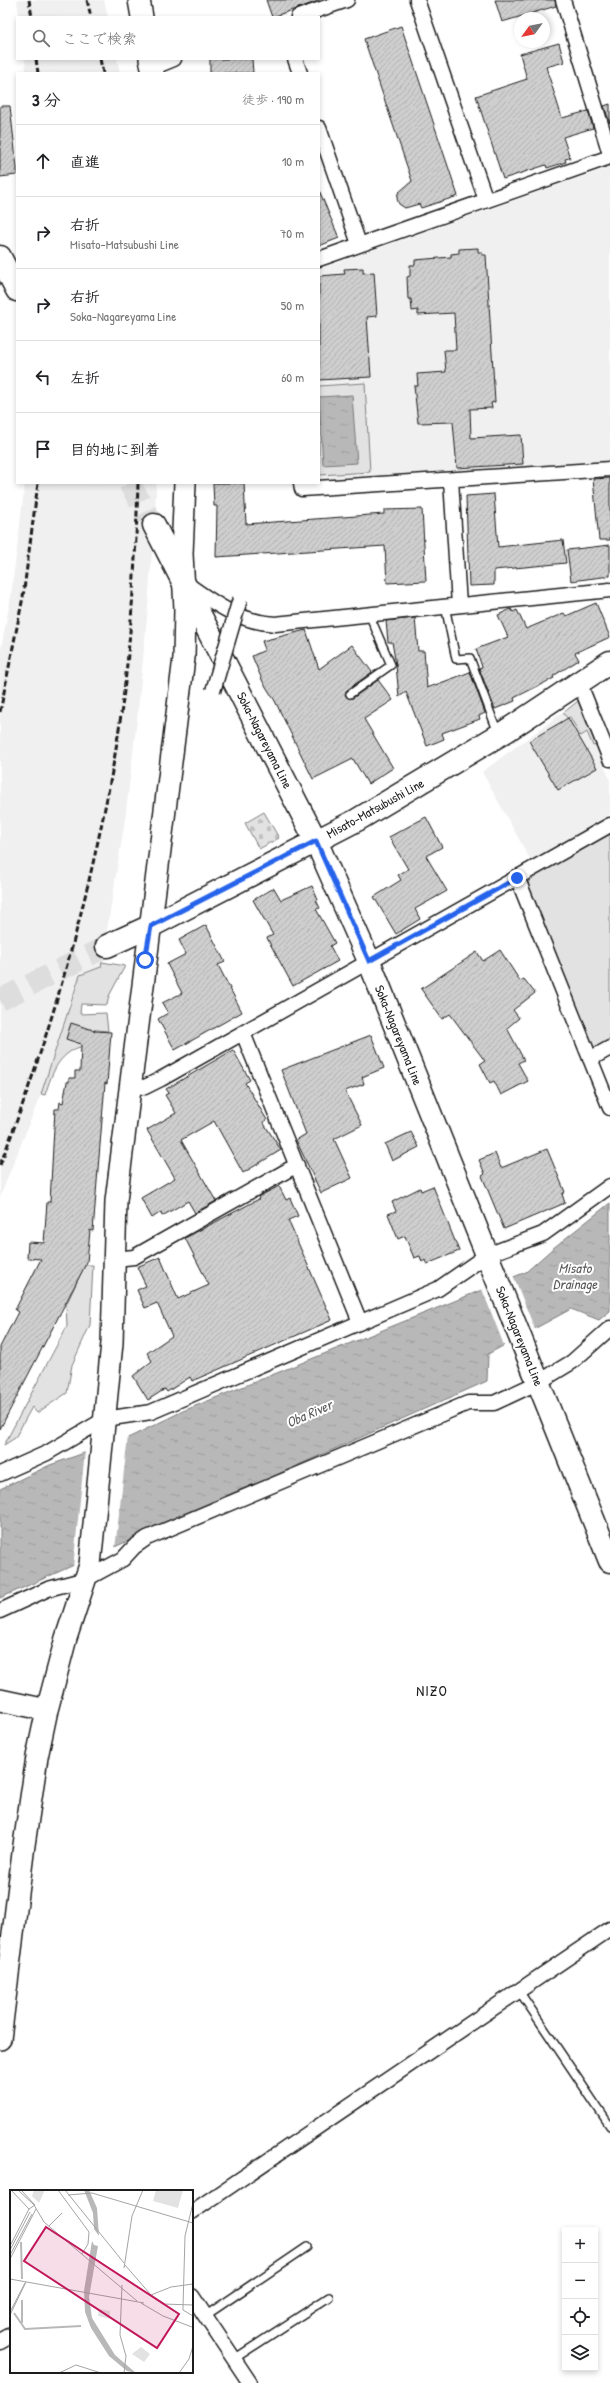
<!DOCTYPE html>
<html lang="ja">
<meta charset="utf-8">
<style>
body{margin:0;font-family:"Patrick Hand","Klee One",sans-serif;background:#f6f6f6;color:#202124}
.controls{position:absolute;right:12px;bottom:12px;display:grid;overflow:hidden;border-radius:0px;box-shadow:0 2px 6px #0003}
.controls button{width:36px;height:36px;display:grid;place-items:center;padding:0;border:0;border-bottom:1px solid #e0e0e0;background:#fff;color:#202124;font:20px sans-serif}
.compass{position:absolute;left:514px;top:12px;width:36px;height:36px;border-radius:50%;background:#fff;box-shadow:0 2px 6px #0003;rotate:237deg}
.stop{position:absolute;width:12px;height:12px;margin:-9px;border:3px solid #2563eb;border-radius:50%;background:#fff}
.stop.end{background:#2563eb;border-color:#fff;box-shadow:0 1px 4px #0008}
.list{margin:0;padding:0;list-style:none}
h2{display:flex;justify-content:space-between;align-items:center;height:52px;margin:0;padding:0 16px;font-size:17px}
h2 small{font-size:13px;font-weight:400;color:#757577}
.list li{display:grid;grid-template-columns:26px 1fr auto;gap:12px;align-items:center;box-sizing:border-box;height:72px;padding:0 16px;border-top:1px solid #e0e0e0}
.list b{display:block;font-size:15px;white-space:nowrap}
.list p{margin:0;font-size:13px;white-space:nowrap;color:#757577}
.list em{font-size:13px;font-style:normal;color:#757577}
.icon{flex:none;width:22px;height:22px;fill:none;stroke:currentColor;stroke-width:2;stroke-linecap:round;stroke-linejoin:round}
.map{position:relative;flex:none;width:610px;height:2383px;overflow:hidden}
.search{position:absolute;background:#fff;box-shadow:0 2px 6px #0003;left:16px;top:16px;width:304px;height:44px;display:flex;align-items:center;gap:10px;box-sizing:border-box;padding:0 14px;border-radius:0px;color:#757577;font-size:15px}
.panel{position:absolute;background:#fff;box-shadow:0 2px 6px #0003;left:16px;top:72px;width:304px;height:412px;border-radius:0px}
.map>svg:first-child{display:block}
.built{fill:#f0f0f0}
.green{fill:#e2e2e2;stroke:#7f7f7f}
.cemetery{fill:url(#cemetery-stones);stroke:#7f7f7f}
.water{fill:url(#water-ripples);stroke:#7a7a7a}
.pier{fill:#fff}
.building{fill:url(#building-hatch);stroke:#1c1c1c}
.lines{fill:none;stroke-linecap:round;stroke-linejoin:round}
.primary-tunnel{stroke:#ddd;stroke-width:22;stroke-dasharray:22 11;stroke-linecap:butt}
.lane-casing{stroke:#1c1c1c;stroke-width:10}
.street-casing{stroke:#1c1c1c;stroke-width:17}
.secondary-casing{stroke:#1c1c1c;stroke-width:24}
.primary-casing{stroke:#1c1c1c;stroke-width:25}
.lane{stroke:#fff;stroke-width:7}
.street{stroke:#fff;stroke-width:14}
.secondary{stroke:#fff;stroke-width:21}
.primary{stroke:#fff;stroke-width:22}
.rail{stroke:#1c1c1c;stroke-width:3;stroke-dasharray:6 3;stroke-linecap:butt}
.street-bridge-casing{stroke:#1c1c1c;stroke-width:17;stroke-linecap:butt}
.street-bridge{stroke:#fff;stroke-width:14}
.route{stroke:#2563eb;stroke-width:5}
.labels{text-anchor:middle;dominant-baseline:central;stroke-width:4;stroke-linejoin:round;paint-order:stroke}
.street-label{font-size:13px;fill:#1c1c1c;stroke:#fff}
.water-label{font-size:14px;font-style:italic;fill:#5a5a5a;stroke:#fff}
.quarter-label{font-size:15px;letter-spacing:1px;fill:#1c1c1c;stroke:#fff}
.inset-river{fill:none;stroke:#b8b8b8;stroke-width:2}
.inset-road{fill:none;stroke:#a4a4a4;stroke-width:1}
.view{fill:#c2185b;fill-opacity:0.15;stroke:#c2185b;stroke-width:2}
.inset-edge{fill:none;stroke:#1c1c1c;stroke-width:2}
</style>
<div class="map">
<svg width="610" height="2383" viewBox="0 0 610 2383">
<defs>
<pattern id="cemetery-stones" width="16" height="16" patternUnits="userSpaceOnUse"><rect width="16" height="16" fill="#e2e2e2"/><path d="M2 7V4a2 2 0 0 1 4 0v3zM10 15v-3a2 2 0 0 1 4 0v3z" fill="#c1c1c1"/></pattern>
<pattern id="water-ripples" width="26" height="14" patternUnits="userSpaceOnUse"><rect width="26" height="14" fill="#b8b8b8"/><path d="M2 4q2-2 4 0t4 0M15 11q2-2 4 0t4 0" fill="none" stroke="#9e9e9e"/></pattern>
<pattern id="building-hatch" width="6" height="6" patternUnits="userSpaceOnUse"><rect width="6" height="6" fill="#cecece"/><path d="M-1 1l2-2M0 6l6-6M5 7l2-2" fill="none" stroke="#b0b0b0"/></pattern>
</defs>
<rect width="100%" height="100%" fill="#fff"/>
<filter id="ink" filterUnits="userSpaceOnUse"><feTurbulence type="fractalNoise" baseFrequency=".025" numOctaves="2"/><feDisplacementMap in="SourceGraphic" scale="8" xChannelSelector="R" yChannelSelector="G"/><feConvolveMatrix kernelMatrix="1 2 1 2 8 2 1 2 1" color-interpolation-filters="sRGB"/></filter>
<g filter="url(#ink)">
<!-- built -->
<path class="built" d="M17,0H104L108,17H19Z
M25,59H117L120,73H26Z
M610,167V463L319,481V269Z
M25,483H156V495L148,607L138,711L125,820L101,967L79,975L41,1094L0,1197V654L11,596Z
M578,701L610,780V814L531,861L482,772Z"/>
<!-- green -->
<path class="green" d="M365,383L370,472L319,475V386Z
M578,701L596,745L593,746L587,732L581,736L570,717L567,718L563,713Z
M610,833V1039L593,1049L527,886L530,879Z
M102,962L125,966L109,996L107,1005L81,1004L80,1014L106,1013L108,1031L87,1029L86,1045C59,1052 53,1070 45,1095L41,1094L80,975L101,967Z
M82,1265H93L90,1325L72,1365L67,1393L37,1413L32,1407L15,1438L4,1445L67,1326L66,1305L82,1271Z"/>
<!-- cemetery -->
<path class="cemetery" d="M264,812L279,838L259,849L245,823Z"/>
<!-- water -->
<path class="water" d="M352,395L357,463L323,465L319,397Z
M610,1203V1311L599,1320L571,1309L488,1354L487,1381L0,1598V1489L50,1465L130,1437L183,1411L526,1272L552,1249Z"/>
<!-- pier -->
<path class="pier" d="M513,1275L536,1332L505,1348L482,1289Z
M128,1436L115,1549L73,1568L85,1451Z"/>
<!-- building -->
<path class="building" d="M266,0H319V1L272,17Z
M495,0H555L556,6L502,22Z
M401,26L458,196L421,208L419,204L405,208L399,204L397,199L398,193L412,181L364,39Z
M559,43L564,62L546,67L562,118L588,111L593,128L563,137L570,158L565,159L566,162L547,168L546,165L503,179L476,96L527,79L520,54Z
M210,59H252L253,73H210Z
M610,104V123L604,106Z
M0,106H10L17,168V175L0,177Z
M319,190L339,238L319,246Z
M478,248V252H482V255H486L495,402L491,403L492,408L470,409L471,438L521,435L523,464L457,468L453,422L418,423L414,386H418L417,374L446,372L444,350H456L454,313L418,315V310L412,311L411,299H408L407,277L410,276V265H415V260L451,257V254L459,253V249Z
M363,268V273L374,272L377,316L367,317L371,377L319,380V276L345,274L344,269Z
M610,478V540H599L593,479Z
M213,483H244L246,524L384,514V510L422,509L426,581L387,583L385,546L216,557L217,506H214Z
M494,494L498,547L563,540L566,563L494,570V585L469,586L466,496Z
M610,545V576L571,581L567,550Z
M596,603L610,637L575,653L579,660L553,676L554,678L514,698L515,701L495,709L479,668L482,667L476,649L508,637L498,615L511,609L513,612L517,610L526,629L564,613L566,616Z
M415,618L418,651H424L427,688L470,672L485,713L479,716L480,719L442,733L444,739L427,746L406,692L399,697L396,665L392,642H388L386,621Z
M306,630L319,669L352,645L372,672L347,690L345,695L348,698H353L378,680L393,700L364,719L393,768L368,784L353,759L313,779L275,701L263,682L252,656L265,650L262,641Z
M568,718L597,768L558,790L529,741Z
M426,817L442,847L426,856L447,891L415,909L420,919L396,934L374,897L401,880L398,875L408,869L389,837Z
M312,886L318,900H316L320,908L316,909L335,943L330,946L338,961L293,986L267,938L273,935L253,900L274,888L281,900Z
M206,925L225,962L218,965L242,1012L175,1050L158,1019L168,1013L162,1003L182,993L167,964L186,954L179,940Z
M500,950L520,981L524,979L535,993L513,1010L519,1018L507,1028L524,1060L518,1063L528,1081L501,1095L494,1081L490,1083L480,1064L485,1061L450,1014L442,1019L421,989L477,952L483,961Z
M71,1023L96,1031L111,1032L107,1084L105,1083L93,1231L90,1230L87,1262L0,1429V1347L18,1312L15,1310L41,1259L27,1258L28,1242L44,1243L47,1202H50L55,1109H59L60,1102L63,1103L67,1082H69V1078H75V1071H80L81,1044L66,1039Z
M371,1035L384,1068L362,1077L364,1084L345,1091L362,1125L334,1139L352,1178L321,1193L296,1140L306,1134L281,1070Z
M233,1050L250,1080L245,1083L267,1120L263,1122L281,1150L243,1173L214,1121L181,1140L216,1201L195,1213L188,1201L162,1216L161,1212L152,1218L141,1198L175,1178L147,1130L176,1113L165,1095L169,1093L166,1089Z
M411,1132L419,1147L392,1161L385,1144Z
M547,1149L565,1192L562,1194L565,1203L504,1229L482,1176L485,1174L479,1160L495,1153L501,1168Z
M279,1186L286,1200L290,1198L298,1216L288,1220L332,1320L192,1381L190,1377L167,1392L165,1389L148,1400L133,1376L152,1361L147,1353L172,1336L157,1303L145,1308L137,1290L146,1286L137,1267L160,1257L178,1299L209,1285L185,1238L259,1199L258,1197Z
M433,1186L459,1251L427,1264L425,1260L422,1262L420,1256L414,1258L405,1236L398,1239L388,1214L396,1211L392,1202L420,1188L421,1191Z"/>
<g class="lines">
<!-- primary-tunnel -->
<path class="primary-tunnel" d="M129,483L154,525
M0,1000L107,946"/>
<defs>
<path id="lane" d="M445,606L456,659L470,658L498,733
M350,694L391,665L369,614
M519,1991L610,2126
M205,2316L307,2247
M234,2359L329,2297"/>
<path id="street" d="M417,0L486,200
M563,0L610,154
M298,17L347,0
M295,59L300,73
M152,68L174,59
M319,128L359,244
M319,259L610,157
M451,480L459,605
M301,483L302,489L610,469
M187,584C215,604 240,622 275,624L610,590
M579,682L610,759
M517,877L610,1108
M243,1033L360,1322
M590,1059L610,1048
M132,1086L145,1087L161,1079L610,825
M115,1259L134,1257L297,1165
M0,1474L47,1453L105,1419L151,1412L438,1289L487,1255L543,1234L610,1186
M0,1611L48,1589L86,1579L123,1559L134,1547L147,1538L468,1403H494L539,1382L572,1362L610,1328
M192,2212L610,1929
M192,2296L250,2383
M0,2341L11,2335"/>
<path id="secondary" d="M139,0L142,17
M150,59L153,73
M0,1700L47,1710
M0,2039L24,1845L37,1757L47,1710L66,1638L90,1565L112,1343L116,1201L184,658L185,609L182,554L185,483"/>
<path id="primary" d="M0,257L17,290
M154,525L316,841L369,961L610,1561
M107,946L151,926L357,820L506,731L610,662"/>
</defs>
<!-- lane casing -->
<use href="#lane" class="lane-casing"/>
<!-- street casing -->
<use href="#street" class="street-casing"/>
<!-- secondary casing -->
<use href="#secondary" class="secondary-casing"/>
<!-- primary casing -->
<use href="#primary" class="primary-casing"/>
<!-- lane -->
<use href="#lane" class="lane"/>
<!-- street -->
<use href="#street" class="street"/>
<!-- secondary -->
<use href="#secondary" class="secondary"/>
<!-- primary -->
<use href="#primary" class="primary"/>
<!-- rail -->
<path class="rail" d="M29,0L32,17
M87,0L91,17
M36,59L38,73
M100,59L103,73
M0,712L23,597L38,483
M0,1165C49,1039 86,910 111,777C129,680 135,581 138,483"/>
<defs>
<path id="street-bridge" d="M213,691L240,599"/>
</defs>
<!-- street-bridge casing -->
<use href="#street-bridge" class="street-bridge-casing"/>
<!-- street-bridge -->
<use href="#street-bridge" class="street-bridge"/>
</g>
</g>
<g class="lines" filter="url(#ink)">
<!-- route -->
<path class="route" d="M145,960L151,926L316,841L369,961L517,878"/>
</g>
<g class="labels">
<!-- street labels -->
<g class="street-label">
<text transform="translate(265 740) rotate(63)">Soka-Nagareyama Line</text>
<text transform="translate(375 808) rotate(-29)">Misato-Matsubushi Line</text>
<text transform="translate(399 1035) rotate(68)">Soka-Nagareyama Line</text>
<text transform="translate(520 1336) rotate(68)">Soka-Nagareyama Line</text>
</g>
<!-- water labels -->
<g class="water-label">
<text x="575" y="1267">Misato<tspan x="575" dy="16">Drainage</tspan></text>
<text transform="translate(309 1413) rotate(-24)">Oba River</text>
</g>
<!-- quarter labels -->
<g class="quarter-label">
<text x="432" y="1690">NIZO</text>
</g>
</g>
<!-- overview -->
<g transform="translate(10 2190)">
<rect width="183" height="183" fill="#fff"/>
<path d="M24,0H35L29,13L22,6ZM146,0H173L168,18L143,11ZM89,119L100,121V129L88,126ZM131,157L140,164L134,172L122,164Z" fill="#e2e2e2"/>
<path d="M74,0H79L87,18L89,46L84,39L83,23ZM82,51L84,55L88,56L79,107L82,128L105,165L126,183L117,181L99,166L81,138L75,122L74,101Z" fill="#b8b8b8"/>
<path class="inset-river" d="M11,52L12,89M12,110V133M4,123L13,136M13,136L15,139L71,136"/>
<path class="inset-road" d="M1,0L19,19M8,0L24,15L34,32L127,111M11,0L25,15M48,0L79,42L78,54L72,64M55,0L114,73M58,5L82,3L183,33M183,13L175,46L173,117V120L183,126M39,36L52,23M0,56L19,19L25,15M0,60L20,22M0,65L22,24M0,69L26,19M115,75L141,105M114,78L122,26L133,0M0,89L134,113M112,95L110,145L116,166L114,183M131,113L153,126L182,137M153,114L183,115M155,114L141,105L161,97L183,94M0,122L15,93M0,125L16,92M49,183L66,175L91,183M169,183L179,169L183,156"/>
<path class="view" d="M36,37L169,124L147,158L14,71Z"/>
<rect width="183" height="183" class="inset-edge"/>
</g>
</svg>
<div class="controls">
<button>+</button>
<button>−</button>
<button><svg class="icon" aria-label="locate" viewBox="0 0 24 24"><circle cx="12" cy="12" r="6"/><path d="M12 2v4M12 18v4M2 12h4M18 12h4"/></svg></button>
<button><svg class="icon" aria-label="layers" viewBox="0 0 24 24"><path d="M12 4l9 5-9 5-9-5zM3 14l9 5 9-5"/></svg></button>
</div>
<svg class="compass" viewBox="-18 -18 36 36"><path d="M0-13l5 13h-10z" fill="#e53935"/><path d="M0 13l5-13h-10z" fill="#757577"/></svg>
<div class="stop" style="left:145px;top:960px"></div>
<div class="stop end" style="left:517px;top:878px"></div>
<div class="search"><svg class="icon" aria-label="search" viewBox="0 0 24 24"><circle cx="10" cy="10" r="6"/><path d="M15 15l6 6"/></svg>ここで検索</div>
<section class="panel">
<h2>3 分<small>徒歩 · 190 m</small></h2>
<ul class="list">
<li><svg class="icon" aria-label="ahead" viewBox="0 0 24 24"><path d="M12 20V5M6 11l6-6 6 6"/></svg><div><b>直進</b></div><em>10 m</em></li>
<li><svg class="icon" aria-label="right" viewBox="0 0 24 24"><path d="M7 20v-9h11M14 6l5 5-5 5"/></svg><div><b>右折</b><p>Misato-Matsubushi Line</p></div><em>70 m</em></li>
<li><svg class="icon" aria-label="right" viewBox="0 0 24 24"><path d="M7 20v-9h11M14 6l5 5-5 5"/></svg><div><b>右折</b><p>Soka-Nagareyama Line</p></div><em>50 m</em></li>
<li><svg class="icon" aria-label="left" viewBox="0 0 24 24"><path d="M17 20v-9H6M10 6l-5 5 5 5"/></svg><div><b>左折</b></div><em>60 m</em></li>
<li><svg class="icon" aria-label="arrive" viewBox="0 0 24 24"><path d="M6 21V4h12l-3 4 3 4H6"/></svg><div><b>目的地に到着</b></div></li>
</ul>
</section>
</div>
